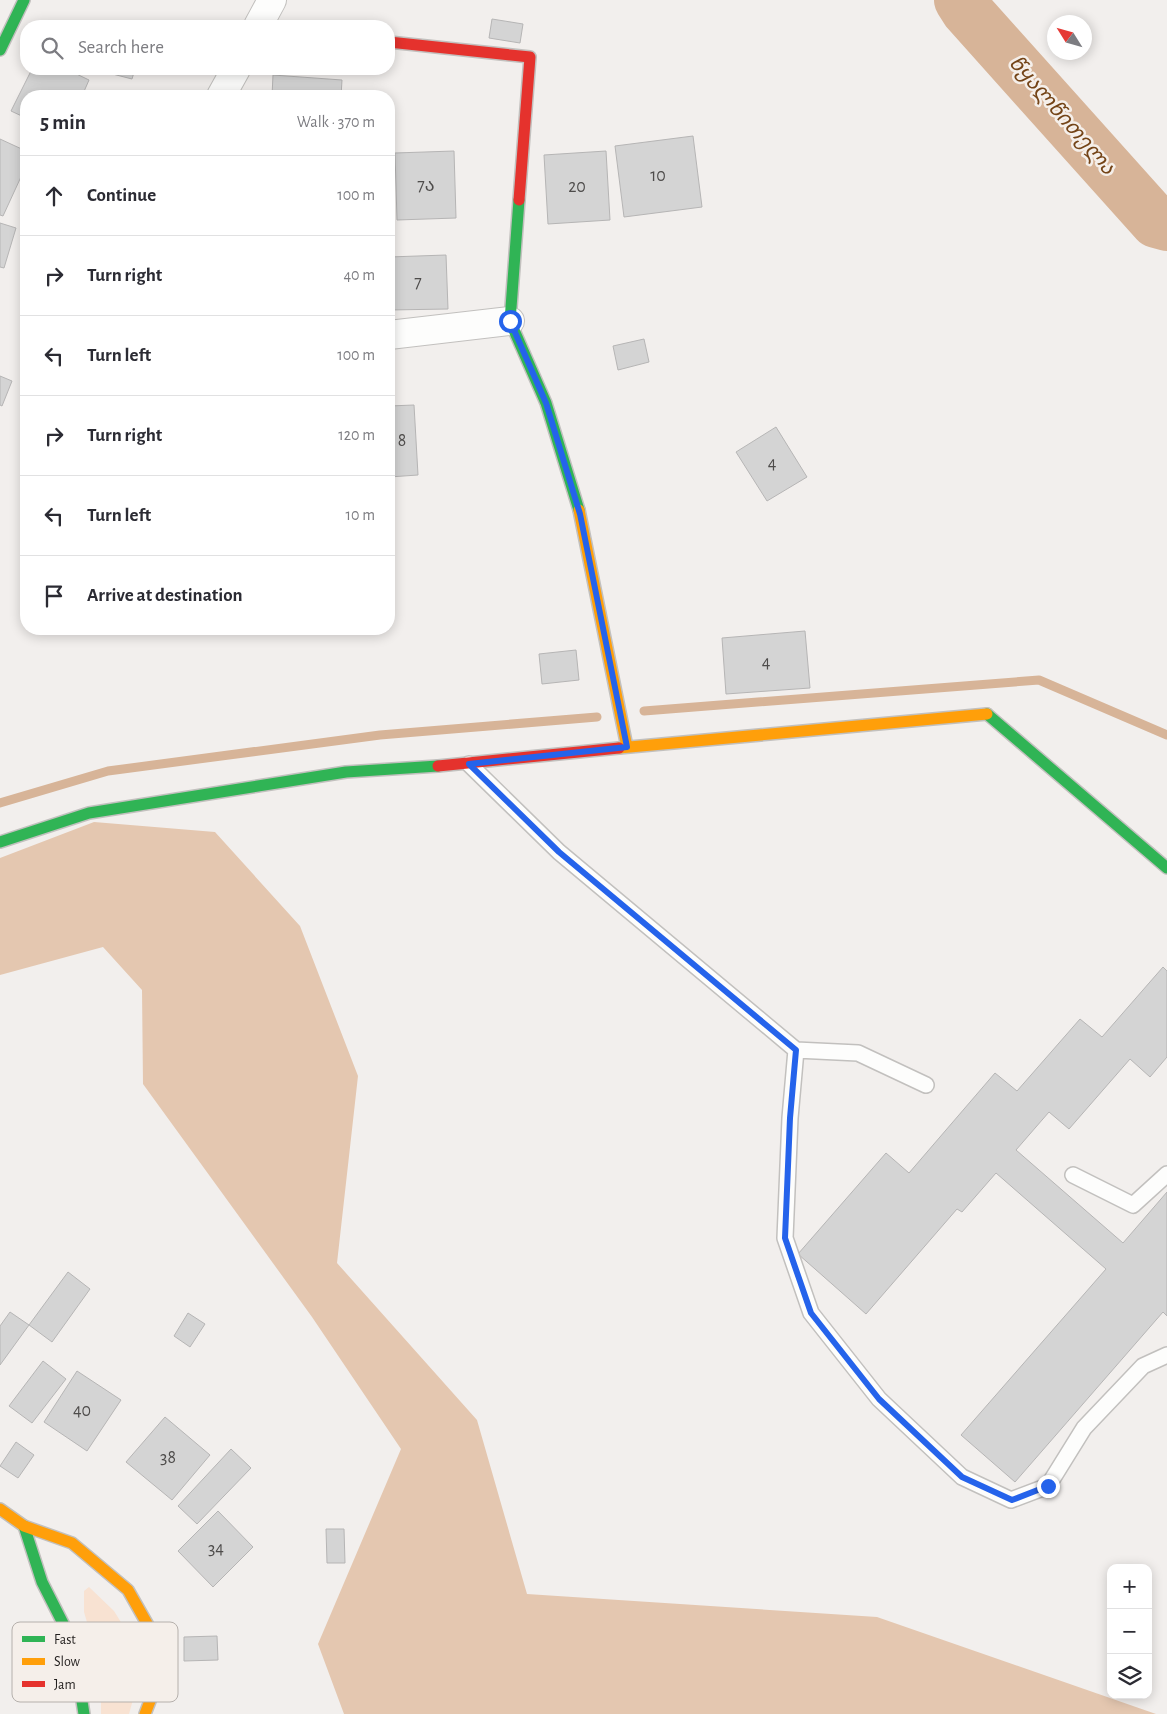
<!DOCTYPE html>
<meta charset="utf-8">
<style>
body{margin:0;font-family:"Alegreya Sans","Noto Sans Georgian",sans-serif;background:#f7f7f7;color:#2b2b33}
.controls{position:absolute;right:15px;bottom:15px;display:grid;overflow:hidden;border-radius:10px;box-shadow:0 2px 12px #0003}
.controls button{width:45px;height:45px;display:grid;place-items:center;padding:0;border:0;border-bottom:1px solid #e1e1e2;background:#fff;color:#2b2b33;font:25px sans-serif}
.compass{position:absolute;left:1047px;top:15px;width:45px;height:45px;border-radius:50%;background:#fff;box-shadow:0 2px 12px #0003;rotate:307deg}
.stop{position:absolute;width:15px;height:15px;margin:-11px;border:4px solid #2563eb;border-radius:50%;background:#fff}
.stop.end{background:#2563eb;border-color:#fff;box-shadow:0 1px 5px #0008}
.list{margin:0;padding:0;list-style:none}
h2{display:flex;justify-content:space-between;align-items:center;height:65px;margin:0;padding:0 20px;font-size:21px}
h2 small{font-size:16px;font-weight:400;color:#7c7c81}
.list li{display:grid;grid-template-columns:32px 1fr auto;gap:15px;align-items:center;box-sizing:border-box;height:80px;padding:0 20px;border-top:1px solid #e1e1e2}
.list b{display:block;font-size:19px;white-space:nowrap}
.list em{font-size:16px;font-style:normal;color:#7c7c81}
.icon{flex:none;width:28px;height:28px;fill:none;stroke:currentColor;stroke-width:2;stroke-linecap:round;stroke-linejoin:round}
.map{position:relative;flex:none;width:1167px;height:1714px;overflow:hidden}
.search{position:absolute;background:#fff;box-shadow:0 2px 12px #0003;left:20px;top:20px;width:375px;height:55px;display:flex;align-items:center;gap:12px;box-sizing:border-box;padding:0 18px;border-radius:20px;color:#7c7c81;font-size:19px}
.panel{position:absolute;background:#fff;box-shadow:0 2px 12px #0003;left:20px;top:90px;width:375px;height:545px;border-radius:20px}
.map>svg:first-child{display:block}
.green{fill:#f8e2d2}
.forest{fill:#e4c7b0}
.lines{fill:none;stroke-linecap:round;stroke-linejoin:round}
.stream{stroke:#d7b498;stroke-width:9}
.river{stroke:#d7b498;stroke-width:52}
.building{fill:#d4d4d4;stroke:#b6b5b5}
.lane-casing{stroke:#c2c0be;stroke-width:18}
.street-casing{stroke:#c2c0be;stroke-width:30}
.fast-casing{stroke:#c2c0be;stroke-width:14}
.slow-casing{stroke:#c2c0be;stroke-width:14}
.jam-casing{stroke:#c2c0be;stroke-width:14}
.lane{stroke:#fdfdfc;stroke-width:15}
.street{stroke:#fdfdfc;stroke-width:28}
.fast{stroke:#30b455;stroke-width:11}
.slow{stroke:#ff9f0a;stroke-width:11}
.jam{stroke:#e5322d;stroke-width:11}
.route{stroke:#2563eb;stroke-width:6}
.labels{text-anchor:middle;dominant-baseline:central;stroke-width:5;stroke-linejoin:round;paint-order:stroke}
.number-label{font-size:18px;fill:#4e4c4b}
.water-label{font-size:21px;font-style:italic;fill:#744417;stroke:#f5efea}
.key{fill:#f5efea;stroke:#b5b0ac;stroke-width:1}
.key-label{font-size:14px;fill:#211e1d}
</style>
<div class="map">
<svg width="1167" height="1714" viewBox="0 0 1167 1714">
<rect width="100%" height="100%" fill="#f2efed"/>
<!-- green -->
<path class="green" d="M89,1587L114,1611L127,1632L133,1648L137,1685L129,1714H101V1694L89,1629L84,1612V1591Z"/>
<!-- forest -->
<path class="forest" d="M94,822L215,832L300,926L358,1076L337,1263L477,1420L527,1594L877,1617L1156,1714H344L318,1644L401,1449L312,1317L143,1084L142,990L103,947L0,975V858Z"/>
<g class="lines">
<!-- stream -->
<path class="stream" d="M644,711L1039,680L1167,735
M0,803L108,771L380,735L597,717"/>
<!-- river -->
<path class="river" d="M960,0L967,11L1156,222L1167,225"/>
</g>
<!-- building -->
<path class="building" d="M492,19L523,24L520,43L489,38Z
M32,69H66L89,80L82,96H26V118L11,111Z
M93,69H135L132,79Z
M273,75L342,80L341,96H272Z
M693,136L702,207L624,217L615,146Z
M0,139L26,151V166L3,216L0,215Z
M454,151L456,218L397,220L395,153Z
M606,151L610,220L548,224L544,155Z
M0,223L16,228L4,268L0,267Z
M446,255L448,309L389,310V257Z
M644,339L649,362L618,370L613,346Z
M0,376L12,381L2,406L0,405Z
M414,405L418,475L389,477V406Z
M776,427L807,477L767,501L736,452Z
M805,631L810,688L726,694L722,638Z
M576,650L579,680L542,684L539,654Z
M1163,967L1167,971V1057L1150,1077L1130,1059L1069,1129L1049,1112L1016,1150L1123,1243L1167,1192V1316L1163,1312L1015,1482L961,1435L1106,1269L996,1173L962,1212L957,1209L866,1314L798,1254L886,1153L909,1173L995,1073L1017,1091L1080,1019L1102,1037Z
M68,1272L90,1289L52,1342L29,1325Z
M10,1312L29,1325L0,1365V1326Z
M188,1313L205,1324L190,1347L174,1336Z
M43,1361L66,1379L32,1423L9,1406Z
M77,1371L121,1400L87,1451L44,1422Z
M165,1417L210,1455L172,1500L126,1462Z
M16,1442L34,1455L18,1478L0,1466Z
M231,1449L251,1468L197,1524L178,1506Z
M218,1511L253,1547L213,1587L178,1551Z
M326,1529H344L345,1563H327Z
M217,1636L218,1660L184,1661V1637Z"/>
<g class="lines">
<defs>
<path id="lane" d="M469,764L559,852L796,1050
M926,1085L858,1053L796,1050L790,1118L785,1238L811,1313L879,1399L962,1477L1011,1500L1048,1486L1084,1428L1143,1366L1167,1355
M1073,1175L1133,1205L1167,1174"/>
<path id="street" d="M258,26L272,0
M221,96L236,69
M389,335L510,321"/>
<path id="fast" d="M0,50L24,0
M519,200L510,321L546,403L579,510
M987,714L1167,868
M0,842L89,813L346,772L438,766
M24,1526L42,1582L73,1643L84,1714"/>
<path id="slow" d="M579,510L627,747
M619,748L987,714
M0,1509L24,1526L72,1543L128,1590L149,1627L162,1670L145,1714"/>
<path id="jam" d="M389,42L530,57L519,200
M438,766L619,748"/>
</defs>
<!-- lane casing -->
<use href="#lane" class="lane-casing"/>
<!-- street casing -->
<use href="#street" class="street-casing"/>
<!-- fast casing -->
<use href="#fast" class="fast-casing"/>
<!-- slow casing -->
<use href="#slow" class="slow-casing"/>
<!-- jam casing -->
<use href="#jam" class="jam-casing"/>
<!-- lane -->
<use href="#lane" class="lane"/>
<!-- street -->
<use href="#street" class="street"/>
<!-- fast -->
<use href="#fast" class="fast"/>
<!-- slow -->
<use href="#slow" class="slow"/>
<!-- jam -->
<use href="#jam" class="jam"/>
</g>
<g class="lines">
<!-- route -->
<path class="route" d="M510,321L546,403L580,514L627,747L469,764L559,852L796,1050L790,1118L785,1238L811,1313L879,1399L962,1477L1012,1500L1048,1486"/>
</g>
<g class="labels">
<!-- number labels -->
<g class="number-label">
<text x="658" y="176">10</text>
<text x="426" y="186">7ა</text>
<text x="577" y="187">20</text>
<text x="418" y="283">7</text>
<text x="402" y="441">8</text>
<text x="772" y="464">4</text>
<text x="766" y="663">4</text>
<text x="82" y="1411">40</text>
<text x="168" y="1458">38</text>
<text x="216" y="1549">34</text>
</g>
<!-- water labels -->
<g class="water-label">
<text transform="translate(1062 115) rotate(49)">წყალწითელა</text>
</g>
</g>
<!-- legend -->
<rect x="12" y="1622" width="166" height="80" rx="8" class="key"/>
<rect x="22" y="1636" width="23" height="6" fill="#30b455"/>
<rect x="22" y="1658" width="23" height="7" fill="#ff9f0a"/>
<rect x="22" y="1681" width="23" height="6" fill="#e5322d"/>
<g class="key-label">
<text x="54" y="1644">Fast</text>
<text x="54" y="1666">Slow</text>
<text x="54" y="1689">Jam</text>
</g>
</svg>
<div class="controls">
<button>+</button>
<button>−</button>
<button><svg class="icon" aria-label="layers" viewBox="0 0 24 24"><path d="M12 4l9 5-9 5-9-5zM3 14l9 5 9-5"/></svg></button>
</div>
<svg class="compass" viewBox="-18 -18 36 36"><path d="M0-13l5 13h-10z" fill="#e53935"/><path d="M0 13l5-13h-10z" fill="#7c7c81"/></svg>
<div class="stop" style="left:510px;top:321px"></div>
<div class="stop end" style="left:1048px;top:1486px"></div>
<div class="search"><svg class="icon" aria-label="search" viewBox="0 0 24 24"><circle cx="10" cy="10" r="6"/><path d="M15 15l6 6"/></svg>Search here</div>
<section class="panel">
<h2>5 min<small>Walk · 370 m</small></h2>
<ul class="list">
<li><svg class="icon" aria-label="ahead" viewBox="0 0 24 24"><path d="M12 20V5M6 11l6-6 6 6"/></svg><div><b>Continue</b></div><em>100 m</em></li>
<li><svg class="icon" aria-label="right" viewBox="0 0 24 24"><path d="M7 20v-9h11M14 6l5 5-5 5"/></svg><div><b>Turn right</b></div><em>40 m</em></li>
<li><svg class="icon" aria-label="left" viewBox="0 0 24 24"><path d="M17 20v-9H6M10 6l-5 5 5 5"/></svg><div><b>Turn left</b></div><em>100 m</em></li>
<li><svg class="icon" aria-label="right" viewBox="0 0 24 24"><path d="M7 20v-9h11M14 6l5 5-5 5"/></svg><div><b>Turn right</b></div><em>120 m</em></li>
<li><svg class="icon" aria-label="left" viewBox="0 0 24 24"><path d="M17 20v-9H6M10 6l-5 5 5 5"/></svg><div><b>Turn left</b></div><em>10 m</em></li>
<li><svg class="icon" aria-label="arrive" viewBox="0 0 24 24"><path d="M6 21V4h12l-3 4 3 4H6"/></svg><div><b>Arrive at destination</b></div></li>
</ul>
</section>
</div>
